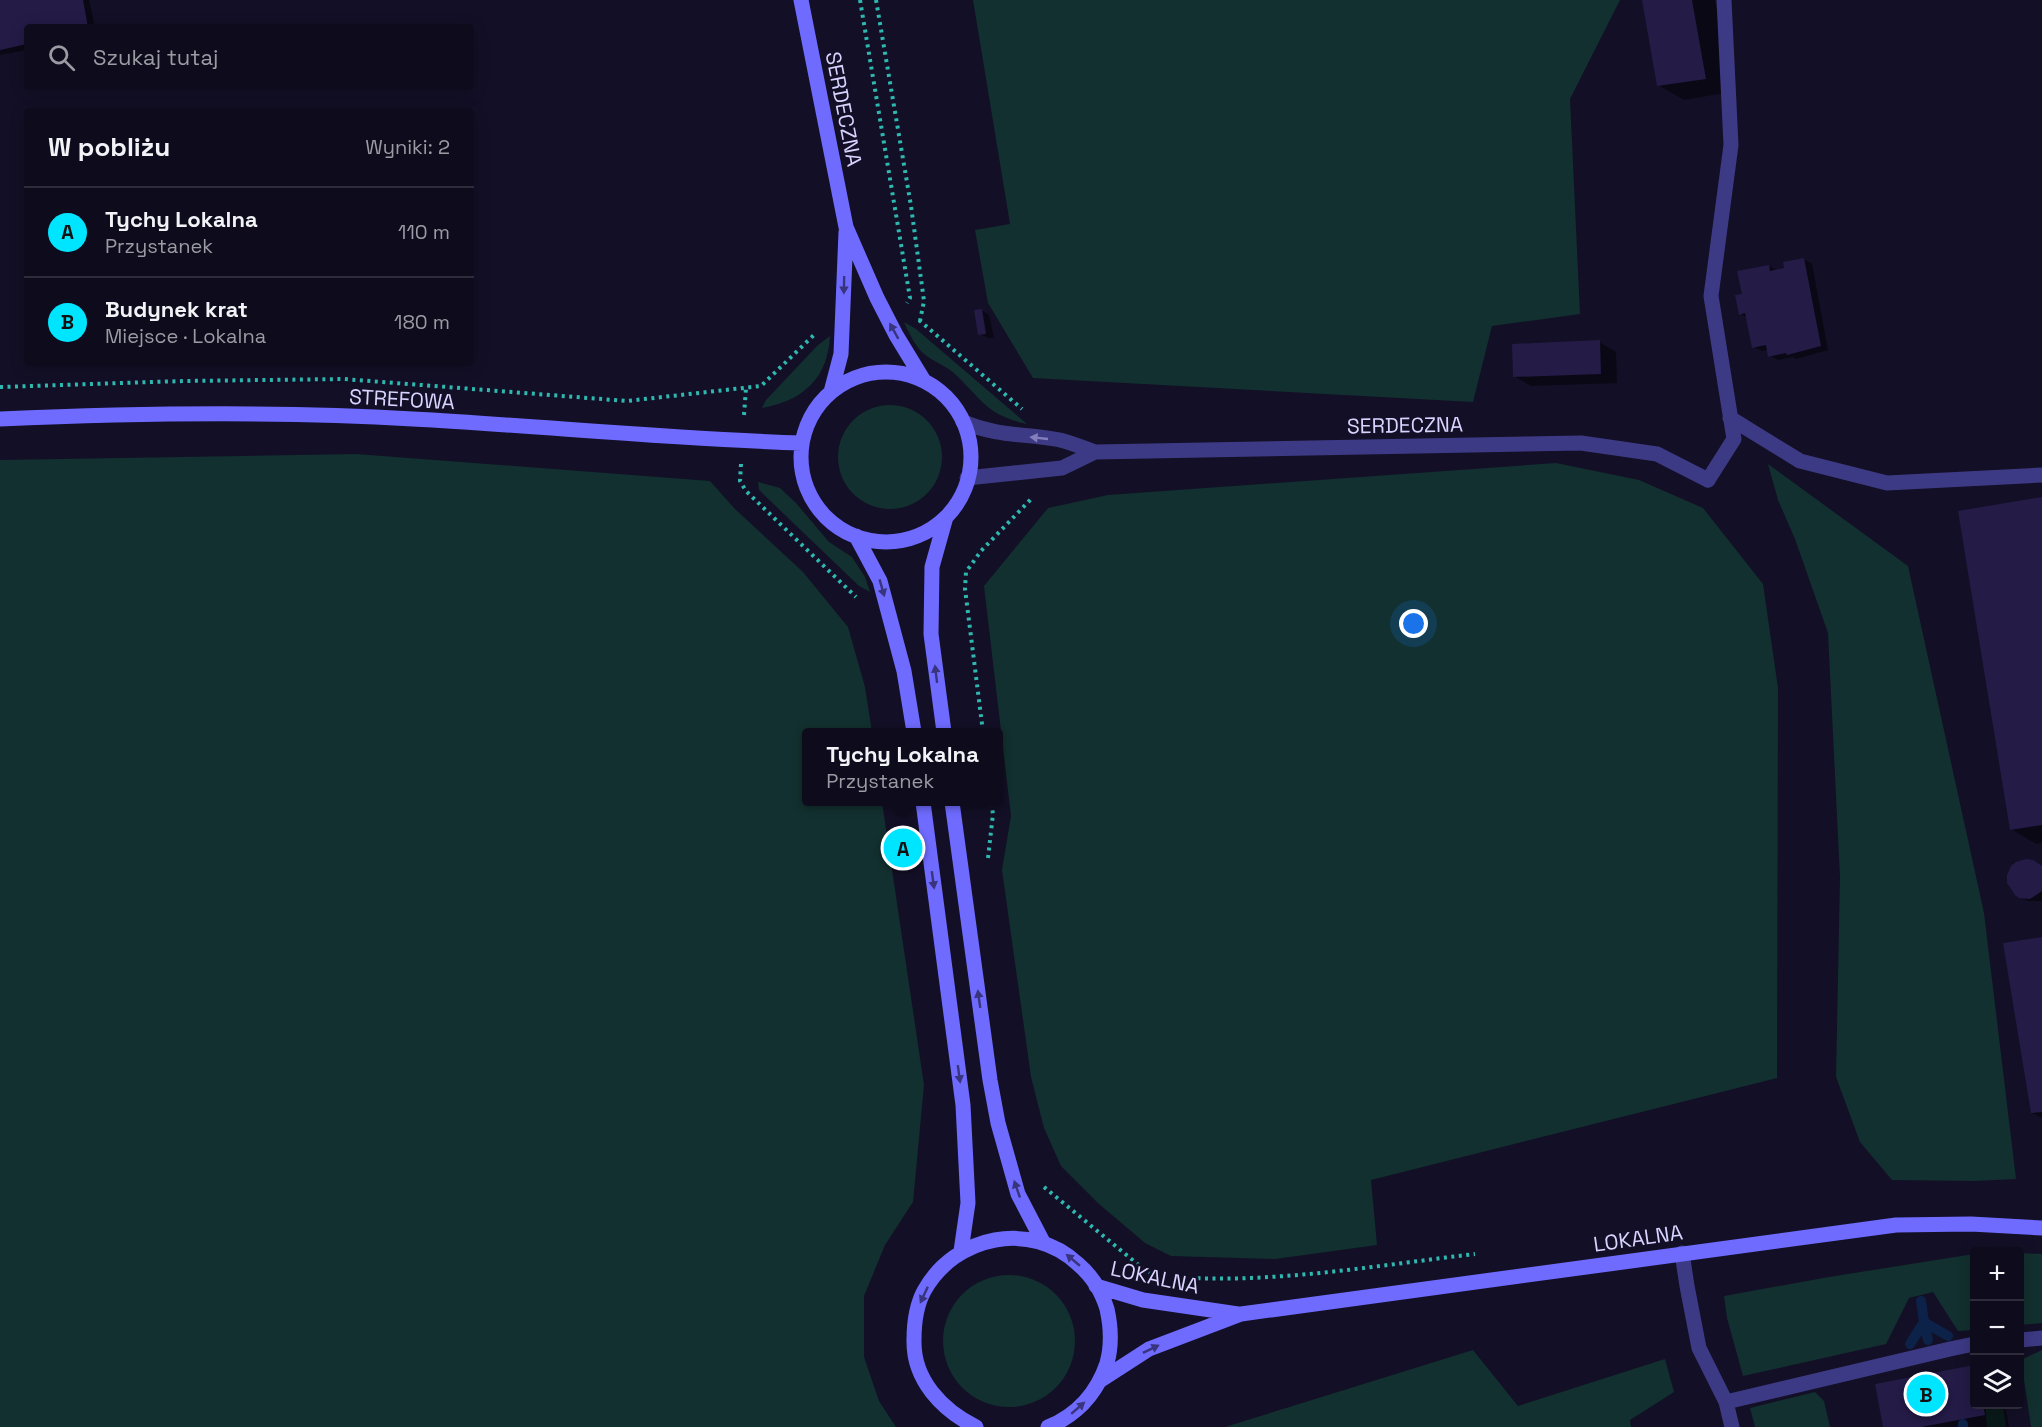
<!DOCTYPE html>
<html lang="pl">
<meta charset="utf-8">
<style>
body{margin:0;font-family:"Space Grotesk",sans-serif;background:#171425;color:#f1f3f6}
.controls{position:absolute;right:18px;bottom:18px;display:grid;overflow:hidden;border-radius:6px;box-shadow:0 3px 15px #0003}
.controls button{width:54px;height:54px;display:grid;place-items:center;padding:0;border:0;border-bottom:2px solid #2e2b3b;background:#0e0b1c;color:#f1f3f6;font:30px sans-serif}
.you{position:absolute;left:1414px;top:624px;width:21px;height:21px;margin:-15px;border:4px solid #fff;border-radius:50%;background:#1a73e8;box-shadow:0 0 0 9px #1a73e833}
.badge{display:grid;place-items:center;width:39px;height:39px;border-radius:50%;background:#00e5ff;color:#111;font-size:20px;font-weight:700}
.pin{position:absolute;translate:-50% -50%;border:3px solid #fff;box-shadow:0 2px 6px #0006}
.popup{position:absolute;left:802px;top:728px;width:201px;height:78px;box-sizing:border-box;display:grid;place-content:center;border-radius:6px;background:#0e0b1c;filter:drop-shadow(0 2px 4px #0005);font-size:20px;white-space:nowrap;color:#9b9ba3}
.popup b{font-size:22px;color:#f1f3f6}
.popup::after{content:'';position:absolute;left:50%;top:100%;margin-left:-12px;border:12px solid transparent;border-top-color:#0e0b1c}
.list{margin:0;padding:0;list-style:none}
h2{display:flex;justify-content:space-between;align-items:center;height:78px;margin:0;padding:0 24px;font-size:26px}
h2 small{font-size:20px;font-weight:400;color:#9b9ba3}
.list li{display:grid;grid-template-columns:39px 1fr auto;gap:18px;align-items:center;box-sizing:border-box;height:90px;padding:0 24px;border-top:2px solid #2e2b3b}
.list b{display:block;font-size:22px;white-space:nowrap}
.list p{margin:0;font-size:20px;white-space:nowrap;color:#9b9ba3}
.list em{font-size:20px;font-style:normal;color:#9b9ba3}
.icon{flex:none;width:33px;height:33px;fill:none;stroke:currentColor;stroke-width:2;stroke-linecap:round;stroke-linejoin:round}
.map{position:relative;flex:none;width:2042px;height:1427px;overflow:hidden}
.search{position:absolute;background:#0e0b1c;box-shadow:0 3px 15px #0003;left:24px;top:24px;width:450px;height:66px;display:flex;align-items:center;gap:15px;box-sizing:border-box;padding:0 21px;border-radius:6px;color:#9b9ba3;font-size:22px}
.panel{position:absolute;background:#0e0b1c;box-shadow:0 3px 15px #0003;left:24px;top:108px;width:450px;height:258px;border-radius:6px}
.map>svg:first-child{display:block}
.green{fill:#12302f}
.shadow{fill:#0007}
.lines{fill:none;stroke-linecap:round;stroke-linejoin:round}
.stream{stroke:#0c2248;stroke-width:10}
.building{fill:#241b47}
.path{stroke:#2fb8b0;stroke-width:4;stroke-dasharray:3 4.5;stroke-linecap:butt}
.lane{stroke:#3d3a85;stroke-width:15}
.street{stroke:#3d3a85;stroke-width:15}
.secondary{stroke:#6f6bff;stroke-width:15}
.oneway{fill:#38347d}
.oneway2{fill:#837fbc}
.labels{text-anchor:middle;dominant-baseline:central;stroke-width:6;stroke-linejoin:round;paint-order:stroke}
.street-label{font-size:21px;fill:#d9d4ff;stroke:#130f26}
</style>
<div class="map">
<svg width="2042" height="1427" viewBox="0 0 2042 1427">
<rect width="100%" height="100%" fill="#130f26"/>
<!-- green -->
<path class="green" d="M973,0H1620L1570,99L1580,314L1492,326L1473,402L1033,378L988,303L975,230L1010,224Z
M904,322L916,329L1027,424C987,415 983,401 956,375C947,366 934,362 924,354C915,346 909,333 904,322Z
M830,336C828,378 803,401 762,408L766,400L817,346Z
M838 457a52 52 0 1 1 104 0a52 52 0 1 1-104 0Z
M356,454L710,481L735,509L803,572L848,627L865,687L872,732H807V802H882L924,1085L913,1202L885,1245L864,1296V1357L879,1401L896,1427H0V460Z
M1556,463L1639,480L1703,508L1763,584L1778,688L1777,1078L1371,1180L1377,1245L1275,1259L1171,1256L1145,1243L1099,1204L1061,1166L1044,1128L1031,1077L1002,870L1011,816L984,586L1048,508L1108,495Z
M1768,464L1908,566L1984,913L2016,1179L1974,1181L1892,1180L1860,1142L1836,1077L1840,877L1828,633L1795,539L1778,500Z
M758,482L780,488L796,503L829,542L852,557L865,577L870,592L859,586L759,490Z
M2020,1253L2042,1254V1323L2020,1325Z
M1974,1254V1330L1958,1331L1933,1292L1909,1298L1886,1344L1743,1376L1727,1318L1724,1296L1829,1277Z
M943 1341a66 66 0 1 1 132 0a66 66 0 1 1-132 0Z
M1473,1350L1518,1406L1665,1359L1674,1392L1630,1420L1631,1427H1225Z
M2042,1350V1427H2031L2021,1360Z
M1815,1392L1824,1401L1830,1427H1755L1750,1408Z
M1985,1405H2003L2006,1427H1987Z"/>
<!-- shadow -->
<path class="shadow" d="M0,0H89L95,27H27V50L0,55Z
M1644,0H1715L1730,92L1684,100L1658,85Z
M1804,259L1812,264L1828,350L1796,359L1793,357L1778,360L1770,356L1768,350L1762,351L1754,347L1748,318L1741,314L1743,295L1769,266L1778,271Z
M981,310L989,315L994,338H988L980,334Z
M1599,342L1616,352L1617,383L1531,386L1514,376Z
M2042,499V843L2036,844L2011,829Z
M2042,867V901H2028L2020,897Z
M2042,939V1117H2040L2032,1113Z
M1974,1367V1404H2005L2009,1427H1885L1877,1385Z"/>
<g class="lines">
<!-- stream -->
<path class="stream" d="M1928,1340L1924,1322L1948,1336
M1910,1344L1924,1322L1921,1301
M1963,1424V1427"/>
</g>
<!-- building -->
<path class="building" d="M0,0H83L88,27H27V44L0,50Z
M1642,0H1692L1706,79L1657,86Z
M1804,258L1821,346L1787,355L1786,353L1768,357L1766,345L1752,348L1745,313L1739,315L1735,295L1742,294L1737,271L1769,265L1770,271L1784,268L1783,262Z
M982,309L986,334L978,335L974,310Z
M1600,340L1601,374L1513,377L1512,344Z
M2042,497V825L2010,830L1958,511Z
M2026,859L2033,860L2042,866V891L2030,899L2019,898L2015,895L2007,883V875L2011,866L2016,862Z
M2042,937V1112L2031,1113L2003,943Z
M1974,1365V1404H1983L1985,1415L1921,1427H1883L1875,1384Z"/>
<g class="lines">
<!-- path -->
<path class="path" d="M860,0L910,298L907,303
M876,0L911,206L924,301L920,321
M919,320L1022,409
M0,387L184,381L344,379L627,401L761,386L816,333
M744,415L746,388
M741,464L740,481L746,491L856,597
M983,732L965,589L966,572L981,551L1033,497
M988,858L993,814L991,802
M1044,1187L1141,1267L1153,1274
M1190,1278C1285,1282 1380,1265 1475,1254"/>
<!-- lane -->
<path class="lane" d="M1730,418L1800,461L1887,483L2042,475
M1708,480L1734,439L1711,296L1731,145L1724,0
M1682,1253L1687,1286L1699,1348L1726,1402L1732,1427
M2020,1340L2042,1338
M1726,1402L1950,1349L1974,1344"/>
<!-- street -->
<path class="street" d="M963,422C999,437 1024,433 1060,440C1072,443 1084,448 1095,452L1581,443L1657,454L1708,480
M967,478L1062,468L1095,452"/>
<!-- secondary -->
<path class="secondary" d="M801,0L846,227L877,298L896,335L924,381
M801 457a85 85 0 1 1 170 0a85 85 0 1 1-170 0Z
M831,392L841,354L846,232
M0,419C137,413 276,411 413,419C542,426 672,439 802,443
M856,536L880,581L904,671L914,732
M944,732L931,634L932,567L946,517
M923,802L963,1105L968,1203L961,1251
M952,802L990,1080L998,1123L1018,1194L1043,1242
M1096,1286L1143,1300L1238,1314
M1101,1380L1149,1349L1241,1314L1896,1225L1971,1224L2042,1228
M976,1427C942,1410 913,1380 914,1340C914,1323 916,1306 924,1291C955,1235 1031,1220 1078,1264C1092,1276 1102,1292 1107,1309C1111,1327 1112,1345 1107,1363C1097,1393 1077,1415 1048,1427"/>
</g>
<!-- one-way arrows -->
<defs><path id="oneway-solid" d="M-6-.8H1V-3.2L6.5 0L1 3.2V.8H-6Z" transform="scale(1.5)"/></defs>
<g class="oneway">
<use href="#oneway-solid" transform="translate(844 285) rotate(91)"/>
<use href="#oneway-solid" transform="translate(894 331) rotate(-119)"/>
<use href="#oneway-solid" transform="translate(882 588) rotate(74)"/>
<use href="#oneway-solid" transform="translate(936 674) rotate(-97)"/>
<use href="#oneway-solid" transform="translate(933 880) rotate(82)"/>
<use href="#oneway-solid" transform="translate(979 999) rotate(-98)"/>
<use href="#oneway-solid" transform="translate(959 1074) rotate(82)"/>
<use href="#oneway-solid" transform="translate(1017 1189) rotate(-109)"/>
<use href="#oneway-solid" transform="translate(1073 1260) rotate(-140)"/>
<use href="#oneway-solid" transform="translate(924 1295) rotate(115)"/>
<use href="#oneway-solid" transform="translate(1151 1349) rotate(-26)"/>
<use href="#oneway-solid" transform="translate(1078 1408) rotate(-41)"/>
</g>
<use class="oneway2" href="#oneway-solid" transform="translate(1039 438) rotate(-174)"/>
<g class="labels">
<!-- street labels -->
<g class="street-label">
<text transform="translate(844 109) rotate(79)">SERDECZNA</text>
<text transform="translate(402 399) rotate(3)">STREFOWA</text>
<text transform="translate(1405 425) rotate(-1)">SERDECZNA</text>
<text transform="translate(1638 1238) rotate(-8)">LOKALNA</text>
<text transform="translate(1155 1277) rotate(12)">LOKALNA</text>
</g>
</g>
</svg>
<div class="controls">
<button>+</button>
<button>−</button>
<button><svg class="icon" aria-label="layers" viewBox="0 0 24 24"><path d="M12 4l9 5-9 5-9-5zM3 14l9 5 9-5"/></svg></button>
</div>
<div class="you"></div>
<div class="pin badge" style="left:903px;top:848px">A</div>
<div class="popup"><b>Tychy Lokalna</b>Przystanek</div>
<div class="pin badge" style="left:1926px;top:1394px">B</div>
<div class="search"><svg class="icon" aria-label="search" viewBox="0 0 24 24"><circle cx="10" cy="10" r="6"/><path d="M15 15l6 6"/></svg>Szukaj tutaj</div>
<section class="panel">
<h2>W pobliżu<small>Wyniki: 2</small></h2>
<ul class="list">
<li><span class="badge">A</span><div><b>Tychy Lokalna</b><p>Przystanek</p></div><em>110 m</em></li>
<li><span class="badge">B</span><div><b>Budynek krat</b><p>Miejsce · Lokalna</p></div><em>180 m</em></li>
</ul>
</section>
</div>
